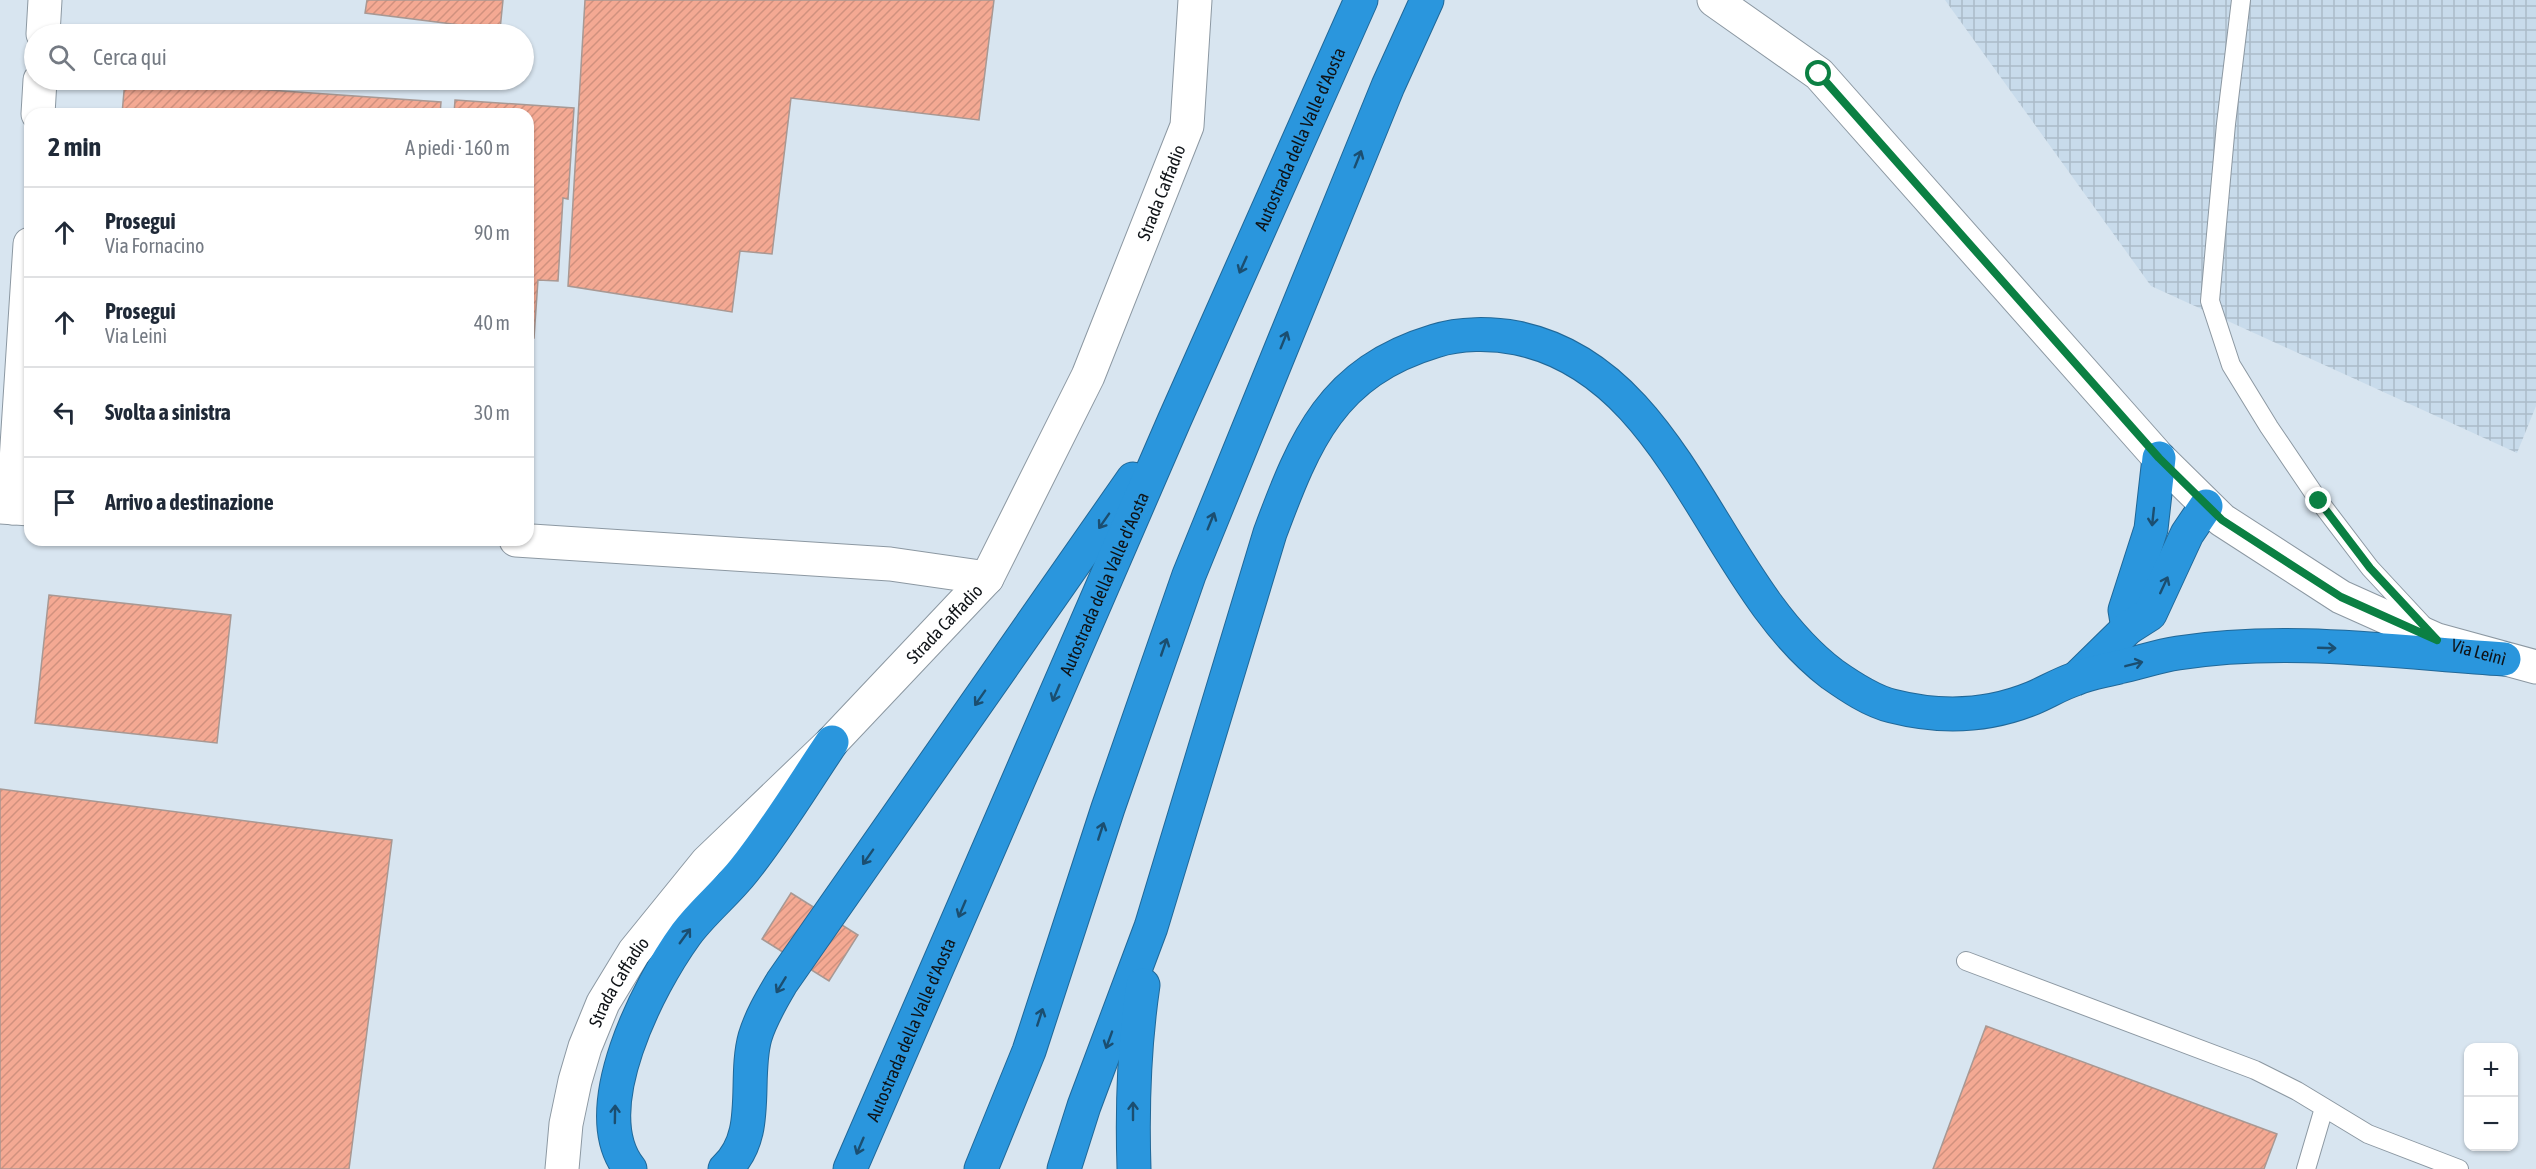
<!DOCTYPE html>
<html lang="it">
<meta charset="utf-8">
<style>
body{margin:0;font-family:"Asap Condensed",sans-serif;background:#f6f6f7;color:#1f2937}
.controls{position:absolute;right:18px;bottom:18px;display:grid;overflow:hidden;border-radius:12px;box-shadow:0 2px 4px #0004}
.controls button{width:54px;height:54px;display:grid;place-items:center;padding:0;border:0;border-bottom:2px solid #e0e1e3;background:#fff;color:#1f2937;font:30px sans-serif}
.stop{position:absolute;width:18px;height:18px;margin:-14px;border:4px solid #0b8043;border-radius:50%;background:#fff}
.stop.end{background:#0b8043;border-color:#fff;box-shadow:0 2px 6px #0008}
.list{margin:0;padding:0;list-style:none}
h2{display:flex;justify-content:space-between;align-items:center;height:78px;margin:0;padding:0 24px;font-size:26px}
h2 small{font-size:20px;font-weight:400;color:#747a83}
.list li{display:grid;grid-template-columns:39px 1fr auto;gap:18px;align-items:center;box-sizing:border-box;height:90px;padding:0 24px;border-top:2px solid #e0e1e3}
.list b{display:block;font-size:22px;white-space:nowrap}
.list p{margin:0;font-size:20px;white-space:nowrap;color:#747a83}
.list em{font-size:20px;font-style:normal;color:#747a83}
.icon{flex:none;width:33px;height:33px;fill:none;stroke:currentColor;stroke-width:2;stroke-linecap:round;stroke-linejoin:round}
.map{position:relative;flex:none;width:2536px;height:1169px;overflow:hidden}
.search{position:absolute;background:#fff;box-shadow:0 2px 4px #0004;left:24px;top:24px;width:510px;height:66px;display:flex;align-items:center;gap:15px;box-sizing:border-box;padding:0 21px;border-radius:33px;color:#747a83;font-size:22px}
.panel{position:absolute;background:#fff;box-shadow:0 2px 4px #0004;left:24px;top:108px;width:510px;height:438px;border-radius:18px}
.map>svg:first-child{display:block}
.industrial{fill:url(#industrial-grid)}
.building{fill:url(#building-hatch);stroke:#a89893;stroke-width:1.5}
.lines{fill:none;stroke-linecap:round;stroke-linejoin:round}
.lane-casing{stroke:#8c98a2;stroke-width:20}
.street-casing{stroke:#8c98a2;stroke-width:35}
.secondary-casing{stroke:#8c98a2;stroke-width:35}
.highway-casing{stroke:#216898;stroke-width:35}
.lane{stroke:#fff;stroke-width:18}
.street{stroke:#fff;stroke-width:33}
.secondary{stroke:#fff;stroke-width:33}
.highway{stroke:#2a96dd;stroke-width:33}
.oneway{stroke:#1b4e70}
.route{stroke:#0b8043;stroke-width:8}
.labels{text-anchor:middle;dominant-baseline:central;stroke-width:4.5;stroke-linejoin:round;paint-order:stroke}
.street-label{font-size:18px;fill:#0f1317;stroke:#d8e5f0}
</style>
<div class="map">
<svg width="2536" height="1169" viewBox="0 0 2536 1169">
<defs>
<pattern id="industrial-grid" width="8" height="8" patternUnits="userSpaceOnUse" patternTransform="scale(1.5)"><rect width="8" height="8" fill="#c8dbeb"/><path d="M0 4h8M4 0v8" fill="none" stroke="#abbbc9"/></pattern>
<pattern id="building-hatch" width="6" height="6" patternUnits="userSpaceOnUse" patternTransform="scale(1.5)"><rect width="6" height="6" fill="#f4a993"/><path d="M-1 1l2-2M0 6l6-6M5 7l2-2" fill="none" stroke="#d0917e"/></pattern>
</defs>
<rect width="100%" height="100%" fill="#d8e5f0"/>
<!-- industrial -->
<path class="industrial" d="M1945,0H2536V406L2517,453L2151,286Z"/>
<!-- building -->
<path class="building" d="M367,0H503L500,30L365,13Z
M585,0H994L979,120L791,98L772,254L740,251L732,312L568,286Z
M125,80L441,102L440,114H122Z
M455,100L574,108L568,199L563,198L558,281L538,280L534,338H528V114H454Z
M49,595L231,615L217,743L35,723Z
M0,789L392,840L349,1169H0Z
M791,893L858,935L829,981L762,939Z
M1986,1026L2277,1134L2264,1169H1933Z"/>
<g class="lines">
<defs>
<path id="lane" d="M2241,0L2226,124L2210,301L2231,365L2269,427L2319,501L2370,568L2423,625
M1966,961L2255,1070L2297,1091L2368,1134L2459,1169
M2306,1169L2324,1108"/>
<path id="street" d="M43,34L45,0
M38,114L40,80
M13,508L30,244"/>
<g id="secondary">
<path id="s1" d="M1714,0L1819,74L2159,458L2222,520L2341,597L2437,640L2536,667"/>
<path d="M0,507L30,509"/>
<path d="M516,540L890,564L987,578"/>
<path id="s2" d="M562,1169L566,1124L575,1081L585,1047L603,1003L634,952L707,862L832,742L987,578L1088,376L1187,126L1195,0"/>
</g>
<g id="highway">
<path d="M2128,628L2125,610L2151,529L2159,458"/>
<path d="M2079,676L2128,628L2150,614L2187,534L2206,506"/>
<path d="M630,1169C583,1111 649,985 686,934C703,911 726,893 744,870C776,830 803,785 832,742"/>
<path d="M725,1169C762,1136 743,1080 755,1037C761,1017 772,999 782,982L1133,479"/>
<path id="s3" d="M850,1169L1174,421L1361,0"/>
<path d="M981,1169L1029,1051L1108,808L1189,575L1388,86L1427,0"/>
<path d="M1064,1169L1084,1106L1151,927L1270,533C1305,439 1332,372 1435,341C1460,333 1491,333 1517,338C1678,371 1712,583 1832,674C1849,686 1871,701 1892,706C1939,718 1987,717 2033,698C2047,692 2060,684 2075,679C2088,673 2104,671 2119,667C2138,663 2158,656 2178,653C2285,636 2396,652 2504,659"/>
<path d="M1134,1169C1132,1107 1134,1046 1143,985"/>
</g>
</defs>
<!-- lane casing -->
<use href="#lane" class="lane-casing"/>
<!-- street casing -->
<use href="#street" class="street-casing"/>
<!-- secondary casing -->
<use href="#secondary" class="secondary-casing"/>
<!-- highway casing -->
<use href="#highway" class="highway-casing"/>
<!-- lane -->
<use href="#lane" class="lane"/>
<!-- street -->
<use href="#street" class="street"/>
<!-- secondary -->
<use href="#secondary" class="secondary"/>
<!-- highway -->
<use href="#highway" class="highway"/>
</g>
<!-- one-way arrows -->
<defs><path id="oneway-shaft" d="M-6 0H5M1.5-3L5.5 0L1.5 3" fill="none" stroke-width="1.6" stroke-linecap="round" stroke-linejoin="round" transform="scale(1.5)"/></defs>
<g class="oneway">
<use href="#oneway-shaft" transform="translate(1358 159) rotate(-68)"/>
<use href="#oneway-shaft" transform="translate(1243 265) rotate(114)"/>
<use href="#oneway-shaft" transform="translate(1284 340) rotate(-68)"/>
<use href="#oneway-shaft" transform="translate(2153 517) rotate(96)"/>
<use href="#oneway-shaft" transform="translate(1104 521) rotate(125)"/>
<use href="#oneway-shaft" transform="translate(1211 521) rotate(-68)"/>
<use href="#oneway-shaft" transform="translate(2164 585) rotate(-65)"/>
<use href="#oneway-shaft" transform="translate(1164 647) rotate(-71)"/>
<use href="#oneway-shaft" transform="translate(2327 648) rotate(2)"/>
<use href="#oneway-shaft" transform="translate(2134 664) rotate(-14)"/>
<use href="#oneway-shaft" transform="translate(1056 693) rotate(113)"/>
<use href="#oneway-shaft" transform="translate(980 698) rotate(125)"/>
<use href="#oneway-shaft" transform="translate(1101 831) rotate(-72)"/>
<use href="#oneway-shaft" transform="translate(868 857) rotate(125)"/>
<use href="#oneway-shaft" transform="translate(962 909) rotate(113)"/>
<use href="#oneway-shaft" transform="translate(685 936) rotate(-54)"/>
<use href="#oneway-shaft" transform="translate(781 985) rotate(121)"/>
<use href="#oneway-shaft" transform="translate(1040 1017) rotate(-72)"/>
<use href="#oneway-shaft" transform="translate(1109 1040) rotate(110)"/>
<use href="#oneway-shaft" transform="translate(1133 1111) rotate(-90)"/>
<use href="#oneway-shaft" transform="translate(615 1114) rotate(-89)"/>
<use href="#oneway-shaft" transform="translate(860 1146) rotate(113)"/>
</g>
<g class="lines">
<!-- route -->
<path class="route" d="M1819,74L2159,458L2222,520L2341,597L2437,640L2370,568L2319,501"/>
</g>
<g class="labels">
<!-- street labels -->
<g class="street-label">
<text stroke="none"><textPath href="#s3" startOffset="1124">Autostrada della Valle d'Aosta</textPath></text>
<text stroke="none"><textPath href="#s2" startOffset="1170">Strada Caffadio</textPath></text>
<text stroke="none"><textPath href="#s3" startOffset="638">Autostrada della Valle d'Aosta</textPath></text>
<text stroke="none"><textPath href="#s2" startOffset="684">Strada Caffadio</textPath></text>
<text stroke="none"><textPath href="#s1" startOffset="1020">Via Leinì</textPath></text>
<text stroke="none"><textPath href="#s2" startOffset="198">Strada Caffadio</textPath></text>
<text stroke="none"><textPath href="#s3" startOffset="152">Autostrada della Valle d'Aosta</textPath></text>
</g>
</g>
</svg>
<div class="controls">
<button>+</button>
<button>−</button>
</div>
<div class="stop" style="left:1819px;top:74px"></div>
<div class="stop end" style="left:2319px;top:501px"></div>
<div class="search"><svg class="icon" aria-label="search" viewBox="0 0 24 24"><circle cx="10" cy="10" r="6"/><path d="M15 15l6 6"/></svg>Cerca qui</div>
<section class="panel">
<h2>2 min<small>A piedi · 160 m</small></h2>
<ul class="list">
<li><svg class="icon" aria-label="ahead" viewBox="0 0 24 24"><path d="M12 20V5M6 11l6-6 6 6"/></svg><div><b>Prosegui</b><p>Via Fornacino</p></div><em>90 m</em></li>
<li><svg class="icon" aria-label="ahead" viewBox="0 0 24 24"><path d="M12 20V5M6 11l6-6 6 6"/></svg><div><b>Prosegui</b><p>Via Leinì</p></div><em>40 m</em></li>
<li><svg class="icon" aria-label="left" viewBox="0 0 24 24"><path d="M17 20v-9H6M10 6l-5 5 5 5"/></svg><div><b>Svolta a sinistra</b></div><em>30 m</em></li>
<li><svg class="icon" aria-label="arrive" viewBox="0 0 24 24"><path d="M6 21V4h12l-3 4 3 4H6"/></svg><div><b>Arrivo a destinazione</b></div></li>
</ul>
</section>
</div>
